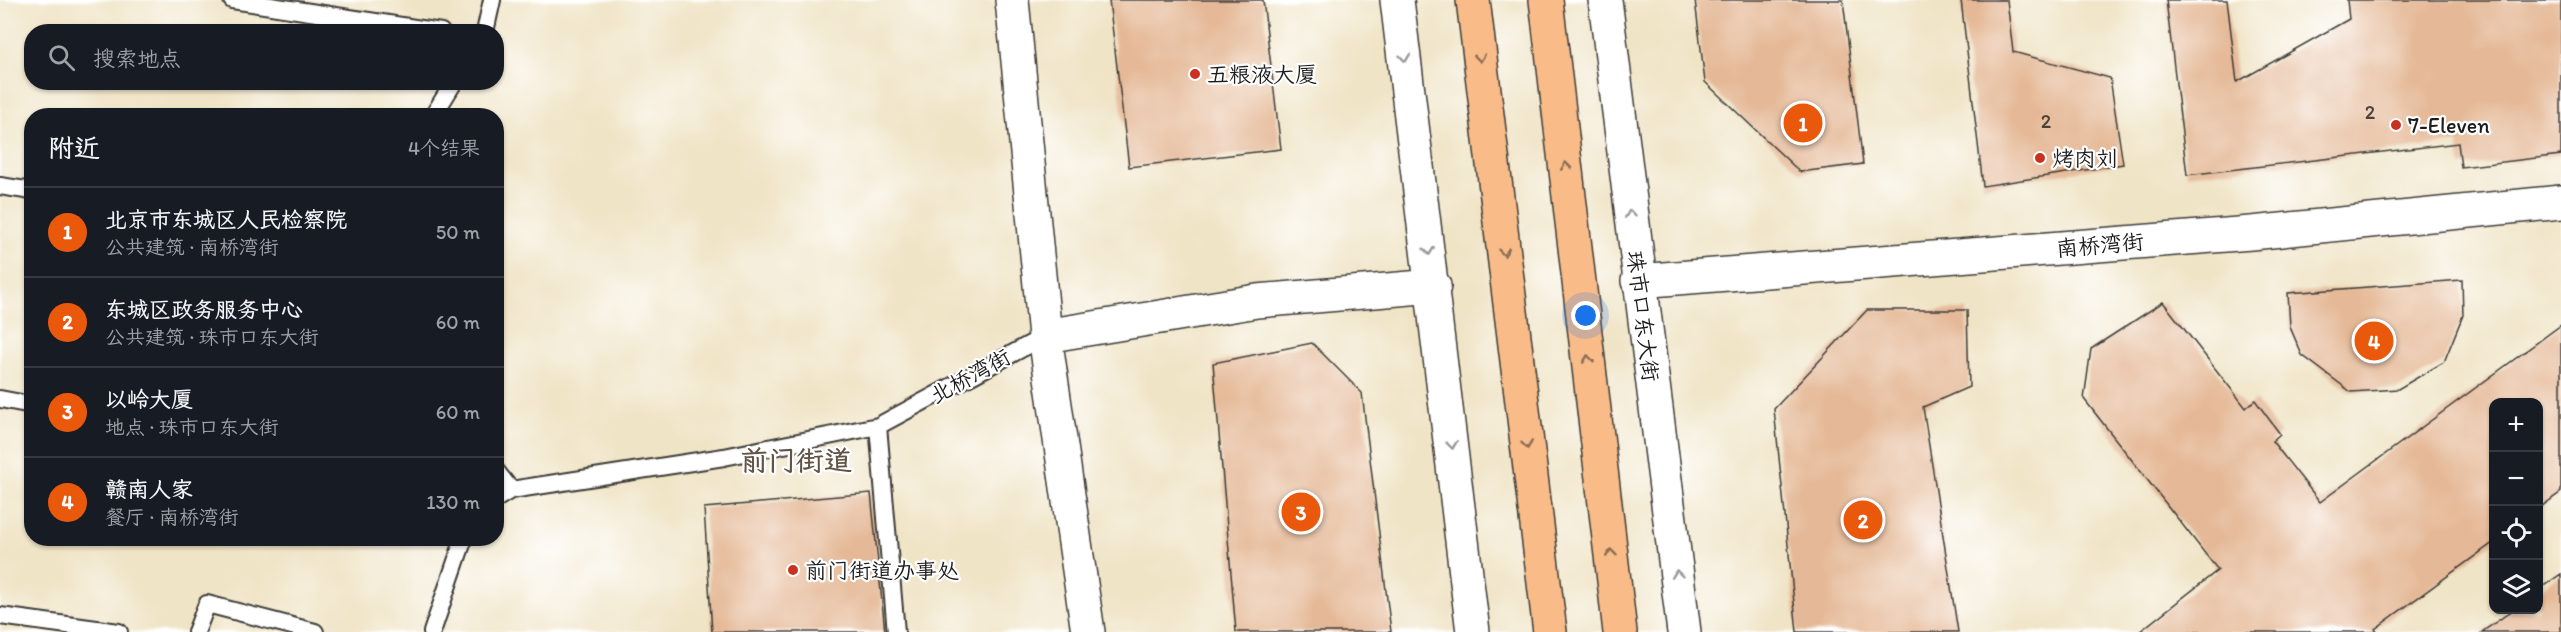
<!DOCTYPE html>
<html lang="zh">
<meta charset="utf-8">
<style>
body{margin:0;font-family:Itim,"LXGW WenKai TC",sans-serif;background:#20242c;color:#f1f3f6}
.controls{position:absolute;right:18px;bottom:18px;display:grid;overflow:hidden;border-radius:12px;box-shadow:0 2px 4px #0004}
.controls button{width:54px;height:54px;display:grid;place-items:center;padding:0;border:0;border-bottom:2px solid #363941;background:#171b24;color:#f1f3f6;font:30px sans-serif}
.you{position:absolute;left:1586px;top:316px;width:21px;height:21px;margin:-15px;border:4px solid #fff;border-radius:50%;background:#1a73e8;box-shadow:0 0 0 9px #1a73e833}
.badge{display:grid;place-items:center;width:39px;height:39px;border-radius:50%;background:#ea580c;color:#fff;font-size:20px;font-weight:700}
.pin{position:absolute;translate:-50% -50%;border:3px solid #fff;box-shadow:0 2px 6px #0006}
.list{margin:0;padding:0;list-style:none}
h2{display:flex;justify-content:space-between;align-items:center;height:78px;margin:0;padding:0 24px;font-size:26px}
h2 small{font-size:20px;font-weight:400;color:#9ea1a6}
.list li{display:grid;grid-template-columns:39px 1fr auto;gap:18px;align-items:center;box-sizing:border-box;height:90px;padding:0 24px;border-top:2px solid #363941}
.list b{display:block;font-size:22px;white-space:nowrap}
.list p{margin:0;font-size:20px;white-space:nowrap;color:#9ea1a6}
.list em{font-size:20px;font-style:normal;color:#9ea1a6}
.icon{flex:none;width:33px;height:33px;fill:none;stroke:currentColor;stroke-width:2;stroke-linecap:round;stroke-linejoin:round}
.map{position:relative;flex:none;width:2561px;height:632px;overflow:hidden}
.search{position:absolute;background:#171b24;box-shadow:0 2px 4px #0004;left:24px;top:24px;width:480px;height:66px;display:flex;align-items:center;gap:15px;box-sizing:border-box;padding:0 21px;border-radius:24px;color:#9ea1a6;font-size:22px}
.panel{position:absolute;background:#171b24;box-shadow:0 2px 4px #0004;left:24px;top:108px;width:480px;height:438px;border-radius:24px}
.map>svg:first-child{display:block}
.building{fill:#e5b997}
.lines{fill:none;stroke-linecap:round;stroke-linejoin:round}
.service-casing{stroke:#3c3a36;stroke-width:20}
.minor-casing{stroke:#3c3a36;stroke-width:36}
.tertiary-casing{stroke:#3c3a36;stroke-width:36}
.primary-casing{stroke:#3c3a36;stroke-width:36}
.service{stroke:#fff;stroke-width:16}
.minor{stroke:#fff;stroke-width:33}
.tertiary{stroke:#fff;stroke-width:33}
.primary{stroke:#f9bc89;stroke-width:33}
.oneway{stroke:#999}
.oneway2{stroke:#8a6c52}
.poi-dot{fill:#c8321e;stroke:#fff;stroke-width:2}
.labels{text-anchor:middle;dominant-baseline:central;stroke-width:4.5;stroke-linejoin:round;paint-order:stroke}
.number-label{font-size:20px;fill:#4e433b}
.poi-label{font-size:22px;fill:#1c1c1c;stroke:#fff;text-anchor:start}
.street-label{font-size:22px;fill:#1c1c1c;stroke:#fff}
.district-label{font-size:28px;font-weight:bold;fill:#625347;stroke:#fff}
</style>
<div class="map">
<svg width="2561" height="632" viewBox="0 0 2561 632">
<rect width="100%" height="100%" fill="#fff"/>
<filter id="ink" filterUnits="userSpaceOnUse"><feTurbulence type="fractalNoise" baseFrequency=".0167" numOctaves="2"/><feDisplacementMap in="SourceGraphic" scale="12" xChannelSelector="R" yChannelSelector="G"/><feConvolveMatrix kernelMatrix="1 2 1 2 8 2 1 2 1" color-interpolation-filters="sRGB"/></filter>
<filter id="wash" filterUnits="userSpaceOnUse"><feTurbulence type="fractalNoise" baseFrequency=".008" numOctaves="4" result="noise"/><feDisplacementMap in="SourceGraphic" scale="24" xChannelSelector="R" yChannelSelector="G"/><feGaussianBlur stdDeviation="1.35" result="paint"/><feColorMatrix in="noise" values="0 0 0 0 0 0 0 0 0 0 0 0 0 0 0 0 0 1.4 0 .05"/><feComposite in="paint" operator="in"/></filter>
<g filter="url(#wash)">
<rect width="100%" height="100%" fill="#f0e4c6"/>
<g id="blocks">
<!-- building -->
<path class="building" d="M1109,0H1263L1281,149L1129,167Z
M1695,0H1843L1863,164L1800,172L1705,82Z
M1961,0H2007L2013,52L2110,78L2123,164L1983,186Z
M2166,0H2227L2237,82L2349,19L2347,0H2561V155L2461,167L2458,143L2187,175Z
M2462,280L2463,315L2444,362L2398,389L2351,392L2302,355L2290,327L2288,293Z
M2163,302L2246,408L2255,400L2280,434L2272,441L2320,502L2561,325V492L2538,509V402H2494V542L2375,629L2377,632H2139L2218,570L2084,399L2091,349Z
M1867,310H1967L1969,387L1923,407L1958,632H1797L1774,409Z
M1312,343L1362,393L1391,632H1236L1213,363Z
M871,493L885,632H712L704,508Z
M2561,574V632H2482L2513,610H2538V590Z"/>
</g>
</g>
<g filter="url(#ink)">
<use href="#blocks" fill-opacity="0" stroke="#3c3a36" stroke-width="1.5"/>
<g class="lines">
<defs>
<path id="service" d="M232,0L441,32
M485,32L492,0
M433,116L454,82
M0,186L32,191
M0,399L32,405
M878,426L896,632
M496,471L511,490
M496,499L511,490L724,457L878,426L1045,336
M0,616L119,632
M196,632L207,604L315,632
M432,632L464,538"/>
<path id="minor" d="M1012,0L1045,336L1088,632
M1638,281L2251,233L2561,202
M1045,336L1257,301L1434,286"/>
<path id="tertiary" d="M1397,0L1473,632
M1605,0L1684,632"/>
<path id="primary" d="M1473,0L1550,632
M1546,0L1620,632"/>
</defs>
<!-- service casing -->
<use href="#service" class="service-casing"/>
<!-- minor casing -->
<use href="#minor" class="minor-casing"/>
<!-- tertiary casing -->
<use href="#tertiary" class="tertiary-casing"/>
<!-- primary casing -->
<use href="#primary" class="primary-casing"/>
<!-- service -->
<use href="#service" class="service"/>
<!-- minor -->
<use href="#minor" class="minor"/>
<!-- tertiary -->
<use href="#tertiary" class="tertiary"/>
<!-- primary -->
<use href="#primary" class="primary"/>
</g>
<!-- one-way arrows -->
<defs><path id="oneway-chevron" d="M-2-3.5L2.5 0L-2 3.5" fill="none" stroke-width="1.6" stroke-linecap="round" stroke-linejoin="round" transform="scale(1.5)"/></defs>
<g class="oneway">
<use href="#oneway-chevron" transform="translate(1405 58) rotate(83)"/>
<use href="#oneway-chevron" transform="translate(1630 214) rotate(-97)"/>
<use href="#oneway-chevron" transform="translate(1429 251) rotate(83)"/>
<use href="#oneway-chevron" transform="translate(1452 445) rotate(83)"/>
<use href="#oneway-chevron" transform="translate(1677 574) rotate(-97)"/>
</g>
<g class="oneway2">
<use href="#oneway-chevron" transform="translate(1480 58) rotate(83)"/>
<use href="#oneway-chevron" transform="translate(1566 166) rotate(-97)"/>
<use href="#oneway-chevron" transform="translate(1504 252) rotate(83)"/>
<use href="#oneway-chevron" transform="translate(1588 359) rotate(-97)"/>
<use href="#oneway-chevron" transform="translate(1527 445) rotate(83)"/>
<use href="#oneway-chevron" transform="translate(1611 553) rotate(-97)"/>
</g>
</g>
<!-- markers -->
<g class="poi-dot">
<circle cx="1195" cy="74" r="6"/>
<circle cx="2396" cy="125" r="6"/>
<circle cx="2040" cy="158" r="6"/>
<circle cx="793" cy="570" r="6"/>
</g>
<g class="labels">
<!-- number labels -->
<g class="number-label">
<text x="2370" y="112">2</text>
<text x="2046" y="121">2</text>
</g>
<!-- poi labels -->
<g class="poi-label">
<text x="1207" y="74">五粮液大厦</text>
<text x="2408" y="125">7-Eleven</text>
<text x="2052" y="158">烤肉刘</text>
<text x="805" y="570">前门街道办事处</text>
</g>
<!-- street labels -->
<g class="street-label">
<text transform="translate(2100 245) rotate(-5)">南桥湾街</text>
<text transform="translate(1643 316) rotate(83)">珠市口东大街</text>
<text transform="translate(970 376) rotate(-29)">北桥湾街</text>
</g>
<!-- district labels -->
<g class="district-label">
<text x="796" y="460">前门街道</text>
</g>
</g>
</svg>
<div class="controls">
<button>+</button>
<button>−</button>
<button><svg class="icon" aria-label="locate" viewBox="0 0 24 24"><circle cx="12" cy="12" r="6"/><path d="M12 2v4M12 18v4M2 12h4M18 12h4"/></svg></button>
<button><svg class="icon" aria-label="layers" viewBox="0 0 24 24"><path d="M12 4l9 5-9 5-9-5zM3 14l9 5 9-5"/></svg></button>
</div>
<div class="you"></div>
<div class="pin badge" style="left:1803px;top:123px">1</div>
<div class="pin badge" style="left:1863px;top:520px">2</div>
<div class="pin badge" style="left:1301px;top:512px">3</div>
<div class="pin badge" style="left:2374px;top:341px">4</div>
<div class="search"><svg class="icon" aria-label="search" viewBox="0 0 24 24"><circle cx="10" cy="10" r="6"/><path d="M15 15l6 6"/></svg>搜索地点</div>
<section class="panel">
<h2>附近<small>4个结果</small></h2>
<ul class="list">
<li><span class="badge">1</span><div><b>北京市东城区人民检察院</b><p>公共建筑 · 南桥湾街</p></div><em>50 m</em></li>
<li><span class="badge">2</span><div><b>东城区政务服务中心</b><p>公共建筑 · 珠市口东大街</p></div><em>60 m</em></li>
<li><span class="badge">3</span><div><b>以岭大厦</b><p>地点 · 珠市口东大街</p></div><em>60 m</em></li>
<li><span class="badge">4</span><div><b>赣南人家</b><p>餐厅 · 南桥湾街</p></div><em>130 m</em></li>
</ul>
</section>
</div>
